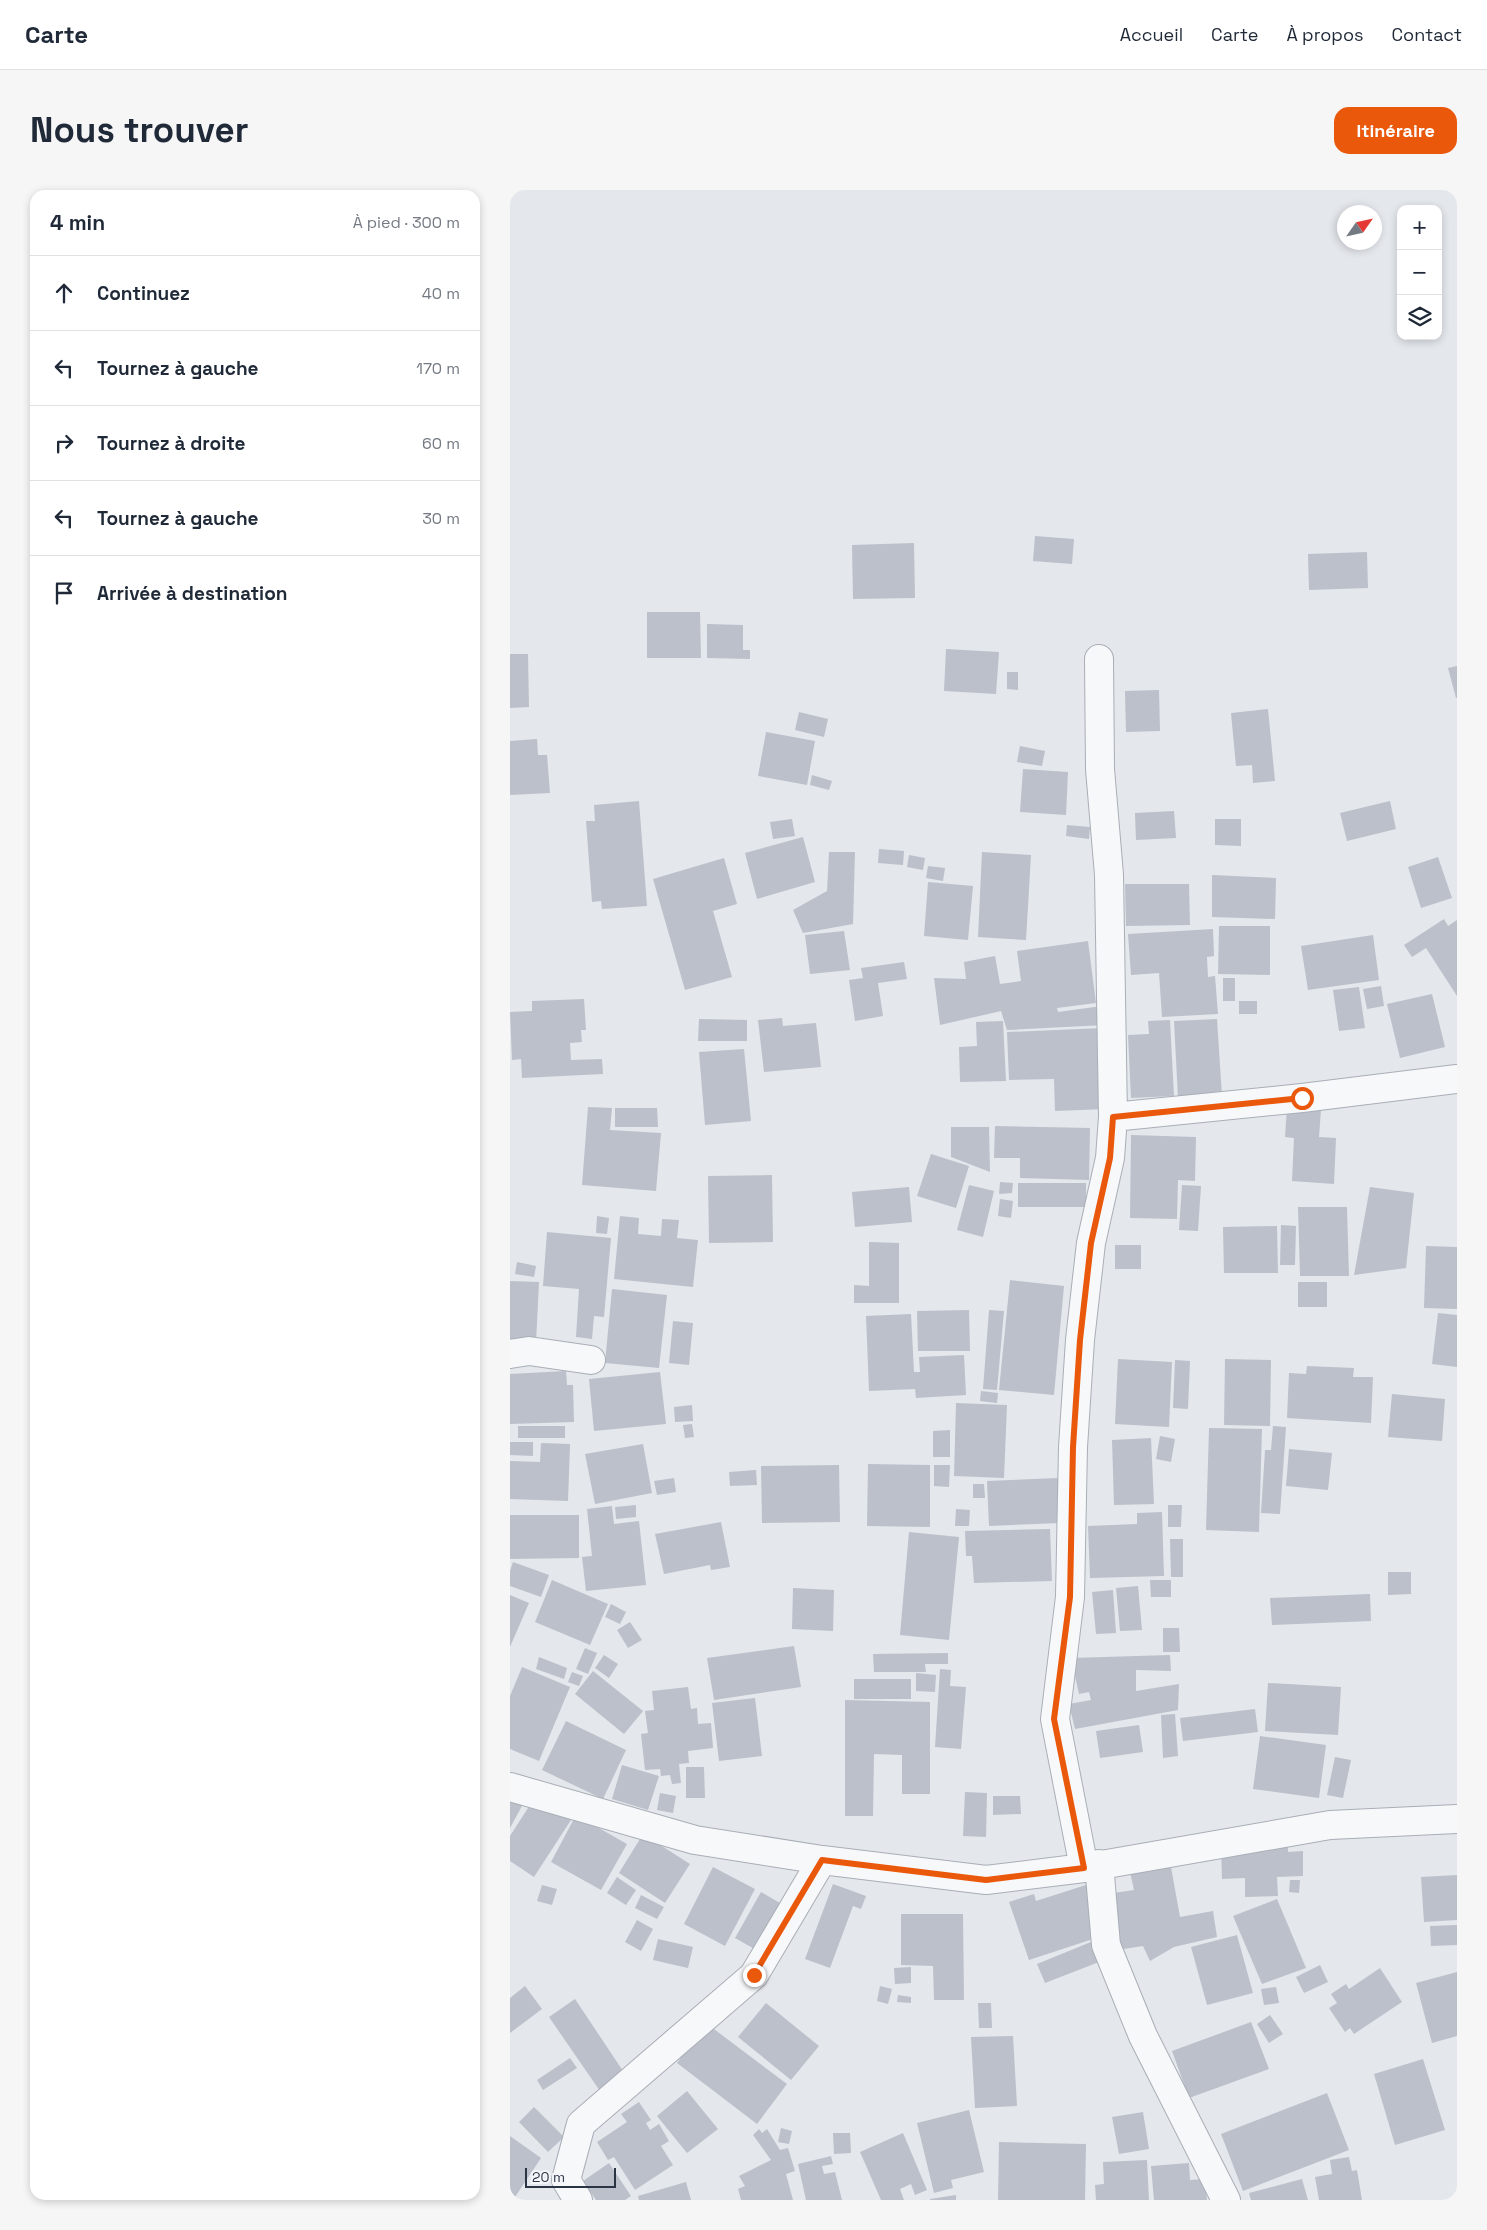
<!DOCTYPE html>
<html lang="fr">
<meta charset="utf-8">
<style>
body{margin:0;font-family:"Space Grotesk",sans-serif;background:#f6f6f7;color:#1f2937}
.controls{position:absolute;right:15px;top:15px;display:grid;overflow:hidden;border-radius:10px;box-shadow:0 2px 8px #0003}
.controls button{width:45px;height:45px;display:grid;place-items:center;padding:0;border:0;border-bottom:1px solid #e0e1e3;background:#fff;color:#1f2937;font:25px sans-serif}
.compass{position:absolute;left:827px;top:15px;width:45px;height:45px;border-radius:50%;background:#fff;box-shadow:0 2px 8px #0003;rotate:56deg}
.scale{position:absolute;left:15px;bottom:12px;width:91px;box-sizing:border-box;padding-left:5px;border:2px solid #2b3445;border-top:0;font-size:14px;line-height:18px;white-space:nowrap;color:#2b3445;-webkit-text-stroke:4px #f4f6f9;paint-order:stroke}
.stop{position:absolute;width:15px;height:15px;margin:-11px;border:4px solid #ea580c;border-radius:50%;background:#fff}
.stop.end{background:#ea580c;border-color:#fff;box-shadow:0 1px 5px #0008}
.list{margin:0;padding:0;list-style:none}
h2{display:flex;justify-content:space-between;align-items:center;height:65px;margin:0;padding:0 20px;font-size:21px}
h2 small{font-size:16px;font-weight:400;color:#747a83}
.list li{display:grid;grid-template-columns:32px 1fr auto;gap:15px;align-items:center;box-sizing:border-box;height:75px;padding:0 20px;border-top:1px solid #e0e1e3}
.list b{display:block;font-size:19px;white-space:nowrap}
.list em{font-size:16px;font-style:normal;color:#747a83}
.icon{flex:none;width:28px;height:28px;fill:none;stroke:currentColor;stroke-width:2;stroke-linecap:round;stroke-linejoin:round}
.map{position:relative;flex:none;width:947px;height:2010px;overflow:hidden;border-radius:15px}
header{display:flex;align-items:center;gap:30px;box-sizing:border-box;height:70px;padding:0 25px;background:#fff;border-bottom:1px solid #e0e1e3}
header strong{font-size:24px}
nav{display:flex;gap:28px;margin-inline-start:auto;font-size:18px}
.intro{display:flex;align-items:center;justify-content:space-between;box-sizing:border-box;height:120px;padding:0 30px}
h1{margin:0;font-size:35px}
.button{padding:12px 22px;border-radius:15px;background:#ea580c;color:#fff;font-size:18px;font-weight:700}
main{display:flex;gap:30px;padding:0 30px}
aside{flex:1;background:#fff;border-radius:15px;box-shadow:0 2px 8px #0003}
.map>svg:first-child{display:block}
.building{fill:#bbc0ca}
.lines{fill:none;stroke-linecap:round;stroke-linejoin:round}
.minor-casing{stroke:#a9aeb7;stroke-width:30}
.minor{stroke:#f7f8fa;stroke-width:28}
.route{stroke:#ea580c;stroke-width:6}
</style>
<header>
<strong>Carte</strong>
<nav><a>Accueil</a><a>Carte</a><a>À propos</a><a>Contact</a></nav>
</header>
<div class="intro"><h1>Nous trouver</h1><a class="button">Itinéraire</a></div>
<main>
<aside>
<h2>4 min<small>À pied · 300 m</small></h2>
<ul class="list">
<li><svg class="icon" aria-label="ahead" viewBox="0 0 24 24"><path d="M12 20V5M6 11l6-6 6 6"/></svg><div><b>Continuez</b></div><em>40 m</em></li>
<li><svg class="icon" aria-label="left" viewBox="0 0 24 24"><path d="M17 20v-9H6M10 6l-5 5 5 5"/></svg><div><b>Tournez à gauche</b></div><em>170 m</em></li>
<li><svg class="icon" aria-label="right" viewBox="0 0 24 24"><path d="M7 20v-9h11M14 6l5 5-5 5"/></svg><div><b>Tournez à droite</b></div><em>60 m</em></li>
<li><svg class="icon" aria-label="left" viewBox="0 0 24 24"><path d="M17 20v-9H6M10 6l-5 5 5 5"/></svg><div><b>Tournez à gauche</b></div><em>30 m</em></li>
<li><svg class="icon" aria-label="arrive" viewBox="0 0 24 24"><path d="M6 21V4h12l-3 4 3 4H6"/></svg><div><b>Arrivée à destination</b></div></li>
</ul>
</aside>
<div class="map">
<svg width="947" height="2010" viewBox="0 0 947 2010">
<rect width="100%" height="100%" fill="#e4e7ec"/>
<!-- building -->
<path class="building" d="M525,346L564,349L562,374L523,371Z
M404,353L405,408L343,409L342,355Z
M857,362L858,398L799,400L798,364Z
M137,422H190L191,468H137Z
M197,434L233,435V460H240V469L197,468Z
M436,459L489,462L486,504L434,501Z
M0,464H18L19,517L0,518Z
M947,476V508H946L938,478Z
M497,482H508V500L497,499Z
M649,500L650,541L616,542L615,501Z
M758,519L765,591L743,593L742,575L726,576L721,523Z
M289,522L318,529L314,547L285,540Z
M256,542L305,551L297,595L248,586Z
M27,549L28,565H37L40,603L0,605V551Z
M510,556L535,561L532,576L507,572Z
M513,579L558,582L556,625L510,622Z
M302,585L322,591L319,600L300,595Z
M129,611L137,716L92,719L91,711L82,712L76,631H85L84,615Z
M880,611L886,639L837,651L830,623Z
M664,621L666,648L626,650L625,623Z
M282,629L285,646L263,649L260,632Z
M705,629H731V656L705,655Z
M557,635L580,637L579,649L556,646Z
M293,647L305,692L247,709L235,663Z
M369,659L394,661L393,675L368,673Z
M319,662H345L343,734L293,743L283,720L317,701Z
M472,662L521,665L516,750L468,747Z
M399,665L415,668L413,680L397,677Z
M928,667L942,708L911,718L898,677Z
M214,668L227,714L203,721L222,787L175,800L143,689Z
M418,676L435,678L433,691L416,688Z
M702,685L766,688L765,729L702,727Z
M418,692L463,696L458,750L414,746Z
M615,694H679L680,735L616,736Z
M934,729L938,736L947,730V806L916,758L902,767L894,755Z
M709,736H760V785L708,784Z
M703,739L704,766L697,767L698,787L705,786L708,824L652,827L649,783L621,785L618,744Z
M334,741L340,780L300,784L295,745Z
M863,745L869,790L798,800L791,756Z
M578,751L586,813L547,818L548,822L592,816L595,835L497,840L491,821L430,835L424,788L456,789L454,772L485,766L490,794L511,791L507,761Z
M394,772L397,789L368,793L373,826L345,831L339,790L353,788L351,778Z
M713,788H725V811H713Z
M871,796L874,816L857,819L853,799Z
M849,797L855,838L829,841L823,800Z
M922,804L935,857L890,868L877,814Z
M74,809L76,840H71L72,852L60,853L61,870L92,869L93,884L12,888L11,869L2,870L0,822L22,821V811Z
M729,811H747V824H729Z
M272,828L273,836L306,833L311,877L254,882L248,830Z
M189,829L237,830V851H188Z
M707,829L712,906L668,908L664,831Z
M660,830L664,906L621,908L618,845L639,844L638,831Z
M493,831L496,891L450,892L449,857L467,856L466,832Z
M593,838L596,919L545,921L544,889L499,890L497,842Z
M234,859L241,931L195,935L189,862Z
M78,917L102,918L100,940L151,943L146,1001L72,995Z
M777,917L811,919L809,947L826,948L824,994L782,991L784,948L775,947Z
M105,918H147L148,937H105Z
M485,936L580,938L579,990L510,988V968H484Z
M441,937H479L480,982L441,967Z
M621,945L686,947L685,991L668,990L667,1029L620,1028Z
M421,964L459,976L446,1018L407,1006Z
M262,985L263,1052L199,1053L198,986Z
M490,992L503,993L502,1003L489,1004Z
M508,993H576V1017H508Z
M459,995L484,1001L473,1047L447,1040Z
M672,995L691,996L688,1041L669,1040Z
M399,997L402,1032L345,1037L342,1002Z
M860,997L904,1003L896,1078L844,1085Z
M490,1009L503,1011L501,1028L488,1026Z
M788,1017H837L839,1086H790Z
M87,1026L99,1028L97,1044L86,1043Z
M110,1026L129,1028L128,1044L151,1046L152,1029L169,1030L167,1048L188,1050L183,1097L104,1089Z
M771,1035L786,1036L785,1075H770Z
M767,1036L768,1083H714L713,1037Z
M37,1042L101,1048L94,1127L84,1126L82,1149L66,1147L69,1099L33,1096Z
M359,1052L389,1053V1113H344V1095L359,1096Z
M605,1055H631V1079H605Z
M916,1056L947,1057V1119L914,1118Z
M7,1072L26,1076L24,1087L5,1084Z
M500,1090L554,1096L544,1205L489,1200Z
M0,1091L29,1092L26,1153L0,1152Z
M788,1092H817V1117H788Z
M102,1099L157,1105L149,1178L95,1173Z
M459,1120L460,1161H408L407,1121Z
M479,1120L494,1121L487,1200L473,1199Z
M928,1123L947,1125V1177L922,1174Z
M401,1124L404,1182H410L409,1167L454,1165L456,1205L406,1208L405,1199L359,1201L356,1126Z
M163,1131L183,1133L179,1175L159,1173Z
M608,1169L662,1172L659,1237L605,1234Z
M715,1169L761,1170L760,1236L714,1235Z
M665,1170L680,1171L678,1219L663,1218Z
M797,1176L844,1178L843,1187H863L861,1233L777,1228L779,1183L796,1184Z
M56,1181L57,1195H63L64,1232L0,1234V1184Z
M150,1182L156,1234L84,1241L79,1189Z
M471,1201L488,1203L487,1213L470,1211Z
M882,1204L935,1209L932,1251L878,1247Z
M446,1213L497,1215L494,1288L444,1286Z
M182,1215L183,1231L165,1232L164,1217Z
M182,1234L184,1247L175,1248L173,1235Z
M8,1236H55V1248H8Z
M763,1236L776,1237L770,1324L751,1323L755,1260H761Z
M699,1238L752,1239L749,1342L696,1340Z
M440,1240V1267H423V1241Z
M650,1246L665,1249L661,1272L646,1269Z
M641,1248L644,1314L604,1315L602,1250Z
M0,1252H23V1266L0,1265Z
M31,1253L60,1254L58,1311L0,1309V1271L30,1272Z
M133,1254L142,1303L85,1314L75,1264Z
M779,1259L822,1263L818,1300L776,1296Z
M358,1274L420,1275V1337L357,1336Z
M329,1275L330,1332L252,1333L251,1276Z
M424,1275H440L439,1297L424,1296Z
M246,1280L247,1295L220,1296L219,1282Z
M164,1288L166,1302L147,1305L144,1291Z
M548,1288L550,1333L479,1336L477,1291Z
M463,1294H474L475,1308H463Z
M126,1315V1327L106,1329L105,1317Z
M658,1315H672L671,1337H658Z
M102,1316L104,1334L129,1331L136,1395L76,1401L72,1367L82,1366L77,1319Z
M446,1319L460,1320L459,1336H445Z
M652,1322L654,1386L580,1388L578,1336L627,1334V1323Z
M0,1325H69V1368L0,1369Z
M211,1332L220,1377L201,1380L200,1375L154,1384L145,1344Z
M540,1339L542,1391L464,1393L462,1366H456L455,1341Z
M399,1342L449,1347L439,1450L390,1445Z
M660,1349H673V1387H661Z
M3,1372L39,1385L31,1407L0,1396V1381Z
M878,1382H901V1404L878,1405Z
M42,1390L98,1414L80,1455L25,1432Z
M640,1390H661V1407H641Z
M628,1396L632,1440L610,1441L606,1398Z
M283,1398L324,1400L323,1441L282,1439Z
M603,1400L606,1443L586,1444L582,1402Z
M860,1404L861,1431L762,1435L760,1408Z
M0,1405L19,1413L0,1457Z
M101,1414L116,1422L110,1434L95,1427Z
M120,1432L132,1450L118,1458L107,1440Z
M653,1438H669L670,1462H653Z
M284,1456L291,1497L204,1510L197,1468Z
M75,1458L87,1463L78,1484L66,1479Z
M438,1463V1474H415L416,1482H364L363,1464Z
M94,1465L108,1474L99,1488L85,1478Z
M660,1465L661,1481L626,1480V1501L669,1494L668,1520L565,1539L559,1514L581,1510L579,1502L569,1504L561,1468Z
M29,1467L57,1478L54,1489L26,1479Z
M12,1477L60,1497L29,1571L0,1559V1506Z
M430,1479L441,1480L440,1496L456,1497L451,1559L425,1557Z
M83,1481L133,1521L114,1544L65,1504Z
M62,1482L73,1486L69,1496L58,1492Z
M406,1483L426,1485L425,1502L406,1501Z
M344,1489H401V1509H344Z
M758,1493L831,1497L828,1545L755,1541Z
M178,1497L181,1519L187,1518L188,1534L201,1533L203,1558L178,1561L179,1573L169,1574L171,1593L162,1594L160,1585L151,1586L150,1579L135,1580L131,1544L138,1543L135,1521L144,1520L142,1501Z
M245,1508L252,1566L209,1571L202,1513Z
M335,1510L420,1512V1604H392V1565L364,1564L363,1626H335Z
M745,1519L748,1542L673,1551L670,1528Z
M665,1524L668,1566L653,1568L651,1525Z
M56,1531L116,1560L93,1609L32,1580Z
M629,1535L633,1562L590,1568L586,1541Z
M750,1546L816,1555L809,1608L743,1599Z
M825,1567L841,1570L833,1608L817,1605Z
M112,1575L149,1586L138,1620L102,1609Z
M176,1577H194L195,1608H176Z
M455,1602L477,1603L476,1647L453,1646Z
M150,1603L166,1606L163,1623L147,1620Z
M483,1606H510L511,1624L483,1625Z
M0,1607L13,1614L0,1638Z
M25,1607L61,1630L24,1687L0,1671V1646Z
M66,1625L117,1654L91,1700L41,1672Z
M133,1644L180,1674L155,1713L109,1683Z
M778,1656V1662L793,1661V1686L767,1687L768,1706L735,1707V1688L712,1689L711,1658Z
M659,1666L670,1727L703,1721L707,1747L664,1757L640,1771L633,1756L607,1760L597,1704L624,1700L618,1673Z
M203,1677L245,1699L215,1756L174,1734Z
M947,1685V1730L914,1732L911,1687Z
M107,1687L126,1700L116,1715L97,1703Z
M780,1690H790L789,1703L779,1702Z
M323,1694L356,1706L351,1719L343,1716L320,1778L295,1769Z
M32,1695L47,1699L42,1715L27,1711Z
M576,1695L592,1746L519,1770L499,1712L524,1704L526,1711Z
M251,1702L275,1716L250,1762L225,1748Z
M131,1705L154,1717L147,1729L125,1718Z
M767,1709L796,1778L752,1794L723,1726Z
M391,1724H453L454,1810H424L423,1776L391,1775Z
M127,1730L143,1739L131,1761L115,1752Z
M947,1735V1755L921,1756L920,1736Z
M727,1745L743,1803L697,1815L681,1757Z
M148,1749L183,1757L178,1778L143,1770Z
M581,1752L589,1772L535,1793L527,1774Z
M810,1775L818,1792L794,1803L786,1787Z
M401,1777V1793L385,1794L384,1778Z
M870,1778L892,1812L844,1844L840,1838L835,1842L819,1818L827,1813L821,1804L836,1794L839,1799Z
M947,1782V1846L922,1853L906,1793Z
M15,1796L32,1819L0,1843V1808Z
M370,1796L382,1799L378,1814L367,1811Z
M766,1797L769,1813L754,1815L751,1799Z
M388,1805L401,1807V1813L387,1812Z
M65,1809L117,1887L92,1904L39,1827Z
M256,1813L309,1856L281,1890L228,1847Z
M468,1813H481L482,1838H469Z
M760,1825L773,1844L759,1853L747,1834Z
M741,1832L759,1879L679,1908L662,1861Z
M196,1833L277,1894L247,1934L167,1873Z
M503,1846L507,1916L465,1918L461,1847Z
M60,1868L67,1878L33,1900L27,1890Z
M913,1869L935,1940L885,1955L864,1884Z
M177,1901L208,1939L177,1963L147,1926Z
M817,1903L839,1960L733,2001L711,1944Z
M129,1912L141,1930L136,1933L140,1940L149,1934L159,1951L151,1956L163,1975L125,2000L104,1967L98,1970L87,1952L117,1932L111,1924Z
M24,1917L54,1947L38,1962L9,1932Z
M459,1920L474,1982L441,1990L443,1998L424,2003L407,1933Z
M633,1922L639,1959L609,1964L602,1927Z
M271,1938L282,1941L279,1954L268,1952Z
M249,1939L252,1943L257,1939L270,1960L278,1958L285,1981L276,1984L283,2010H231L228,1999L235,1996L229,1986L261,1970L243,1945Z
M323,1943H340L341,1963L324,1964Z
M393,1943L417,2000L405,2005L401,1994L390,1999L394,2010H371L350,1962Z
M0,1946L31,1968L3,2010H0Z
M489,1952L576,1954L575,2010H488Z
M321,1966L323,1974L312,1976L314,1984L325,1982L332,2010H296L288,1974Z
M839,1967L842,1981L847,1980L852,2010H809L805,1987L822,1984L820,1970Z
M637,1970L639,2010H586L585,1995L594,1994L593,1972Z
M99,1973L121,2006L115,2010H86L73,1991Z
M679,1973L680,1990L695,1989L697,2010H644L641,1976Z
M792,1989L798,2010H741L739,2003Z
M176,1992L181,2010H129L128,2006Z
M446,2005V2010H420V2009Z"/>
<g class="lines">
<defs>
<path id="minor" d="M603,927L792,908L947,889
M0,1164L19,1161L81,1170
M0,1597L185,1650L312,1670L476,1690L574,1678L820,1635L947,1629
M589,1674L596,1755L633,1846L716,2010
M574,1678L545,1529L560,1407L563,1257L570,1150L581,1053L600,968L603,927L599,685L590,579L589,469
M68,2010L56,1990L71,1934L244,1785L312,1670"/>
</defs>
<!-- minor casing -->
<use href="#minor" class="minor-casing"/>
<!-- minor -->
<use href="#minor" class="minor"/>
</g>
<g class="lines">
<!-- route -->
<path class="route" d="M244,1785L312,1670L476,1690L574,1678L544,1529L560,1407L563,1257L570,1150L581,1053L600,968L603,927L792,908"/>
</g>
</svg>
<div class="controls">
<button>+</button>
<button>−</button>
<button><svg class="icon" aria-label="layers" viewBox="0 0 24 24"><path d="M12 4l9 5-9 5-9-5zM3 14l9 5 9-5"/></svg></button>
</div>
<svg class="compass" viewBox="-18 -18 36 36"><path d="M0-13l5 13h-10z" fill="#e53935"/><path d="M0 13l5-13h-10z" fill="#747a83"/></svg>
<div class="scale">20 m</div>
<div class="stop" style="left:792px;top:908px"></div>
<div class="stop end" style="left:244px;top:1785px"></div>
</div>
</main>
